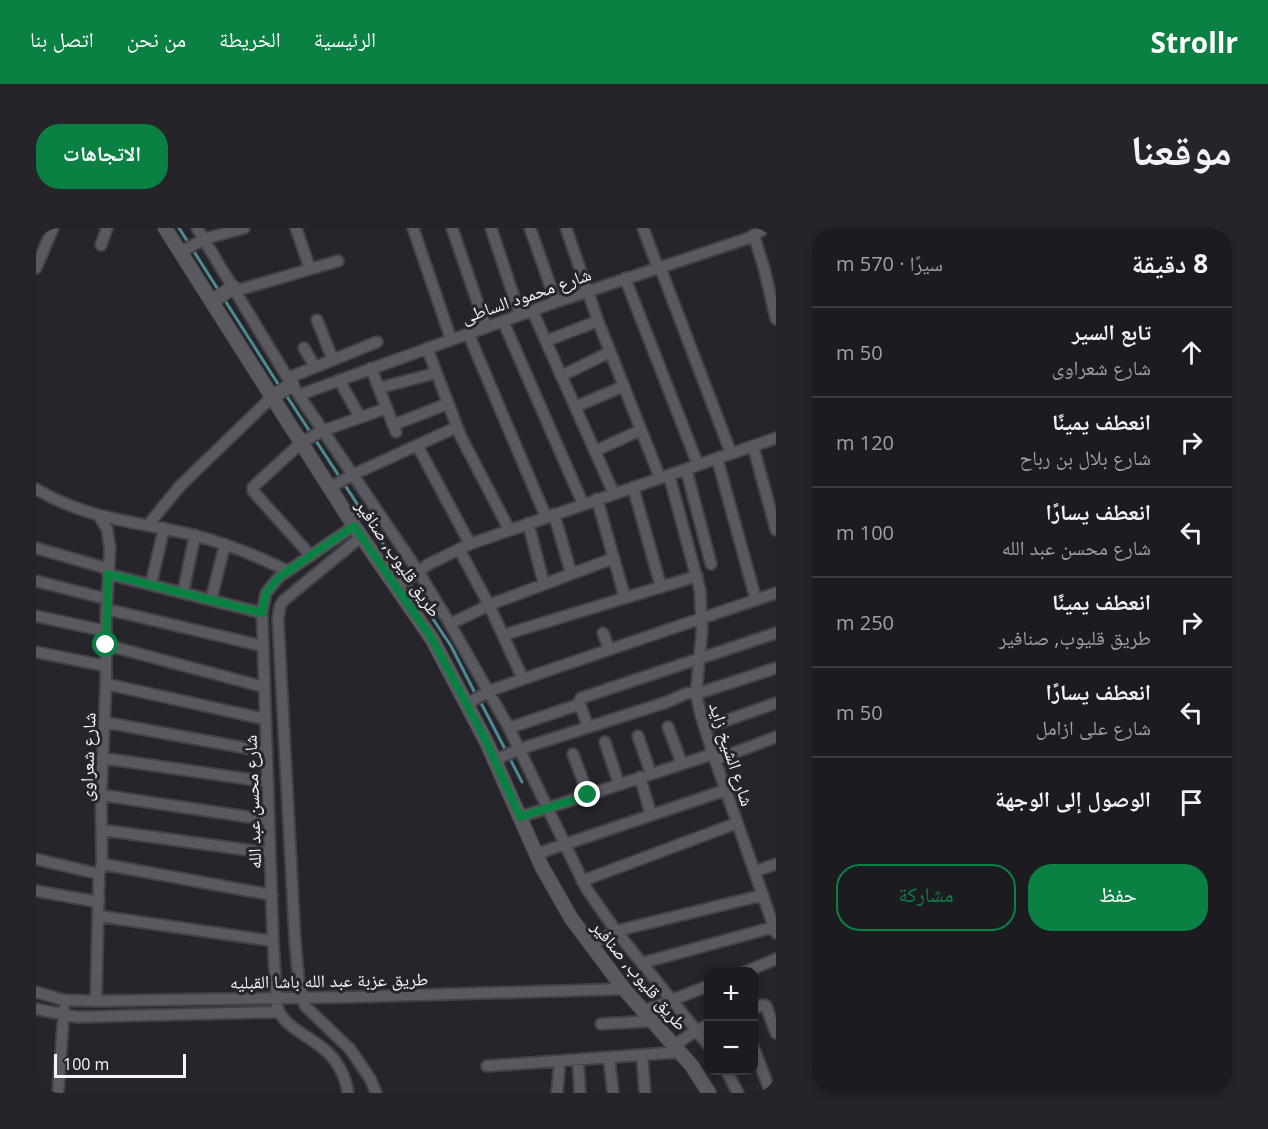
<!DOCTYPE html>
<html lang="ar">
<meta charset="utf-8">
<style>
body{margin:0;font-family:"Open Sans","Noto Naskh Arabic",sans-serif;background:#252529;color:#f1f3f6;direction:rtl}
.controls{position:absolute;right:18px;bottom:18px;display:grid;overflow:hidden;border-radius:12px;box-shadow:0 3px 9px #0003}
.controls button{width:54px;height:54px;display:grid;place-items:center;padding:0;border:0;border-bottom:2px solid #3a3a3e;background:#1c1c20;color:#f1f3f6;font:30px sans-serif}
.scale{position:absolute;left:18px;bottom:15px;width:132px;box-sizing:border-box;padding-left:6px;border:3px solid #f5f4f9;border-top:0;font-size:16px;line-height:21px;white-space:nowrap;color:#f5f4f9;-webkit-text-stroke:4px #26252b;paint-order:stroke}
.stop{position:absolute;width:18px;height:18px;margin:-14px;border:4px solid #0b8043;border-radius:50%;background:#fff}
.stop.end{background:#0b8043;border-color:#fff;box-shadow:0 2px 6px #0008}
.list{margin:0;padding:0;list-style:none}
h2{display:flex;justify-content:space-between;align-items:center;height:78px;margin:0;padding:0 24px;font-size:26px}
h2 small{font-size:20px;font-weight:400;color:#a0a1a5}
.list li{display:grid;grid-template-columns:39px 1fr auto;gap:18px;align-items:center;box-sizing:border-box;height:90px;padding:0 24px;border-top:2px solid #3a3a3e}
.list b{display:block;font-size:22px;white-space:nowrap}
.list p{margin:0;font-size:20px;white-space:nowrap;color:#a0a1a5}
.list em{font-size:20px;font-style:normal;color:#a0a1a5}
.actions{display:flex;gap:12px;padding:18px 24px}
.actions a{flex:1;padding:14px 0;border:2px solid #0b8043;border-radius:24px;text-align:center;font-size:21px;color:#0b8043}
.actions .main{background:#0b8043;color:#fff}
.icon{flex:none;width:33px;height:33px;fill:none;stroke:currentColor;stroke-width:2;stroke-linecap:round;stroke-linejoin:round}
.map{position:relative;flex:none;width:740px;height:865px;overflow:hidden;direction:ltr;border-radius:24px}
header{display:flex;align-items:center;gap:36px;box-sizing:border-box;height:84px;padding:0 30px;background:#0b8043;color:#fff}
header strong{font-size:28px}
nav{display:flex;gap:33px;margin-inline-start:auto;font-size:21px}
.intro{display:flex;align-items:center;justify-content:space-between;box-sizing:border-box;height:144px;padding:0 36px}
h1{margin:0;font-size:42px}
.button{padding:15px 27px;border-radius:24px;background:#0b8043;color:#fff;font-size:21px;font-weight:700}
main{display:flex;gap:36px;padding:0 36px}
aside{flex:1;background:#1c1c20;border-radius:24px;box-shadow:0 3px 9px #0003}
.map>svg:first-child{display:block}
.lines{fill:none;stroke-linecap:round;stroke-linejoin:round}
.stream{stroke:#4e8998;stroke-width:3}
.minor-casing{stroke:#424146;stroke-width:14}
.tertiary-casing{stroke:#424146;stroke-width:16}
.minor{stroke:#5b5960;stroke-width:10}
.tertiary{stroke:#5b5960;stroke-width:14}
.route{stroke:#0b8043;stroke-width:8}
.labels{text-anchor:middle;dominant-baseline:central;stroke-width:6;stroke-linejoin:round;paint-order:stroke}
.street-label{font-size:18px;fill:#f5f4f9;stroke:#26252b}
</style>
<header>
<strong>Strollr</strong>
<nav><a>الرئيسية</a><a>الخريطة</a><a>من نحن</a><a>اتصل بنا</a></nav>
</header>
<div class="intro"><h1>موقعنا</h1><a class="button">الاتجاهات</a></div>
<main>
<aside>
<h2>8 دقيقة<small>سيرًا · 570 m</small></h2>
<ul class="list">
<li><svg class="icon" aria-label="ahead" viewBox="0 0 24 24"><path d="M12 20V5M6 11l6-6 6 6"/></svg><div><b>تابع السير</b><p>شارع شعراوى</p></div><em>50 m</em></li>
<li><svg class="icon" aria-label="right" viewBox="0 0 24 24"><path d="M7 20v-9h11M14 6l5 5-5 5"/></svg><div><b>انعطف يمينًا</b><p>شارع بلال بن رباح</p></div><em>120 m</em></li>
<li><svg class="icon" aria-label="left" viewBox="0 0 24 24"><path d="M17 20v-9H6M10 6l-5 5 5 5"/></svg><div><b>انعطف يسارًا</b><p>شارع محسن عبد الله</p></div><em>100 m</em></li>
<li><svg class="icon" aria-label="right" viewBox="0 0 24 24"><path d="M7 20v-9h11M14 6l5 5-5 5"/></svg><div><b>انعطف يمينًا</b><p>طريق قليوب, صنافير</p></div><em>250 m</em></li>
<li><svg class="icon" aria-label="left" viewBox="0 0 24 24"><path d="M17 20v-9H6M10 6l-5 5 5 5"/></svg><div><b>انعطف يسارًا</b><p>شارع على ازامل</p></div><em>50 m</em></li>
<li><svg class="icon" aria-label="arrive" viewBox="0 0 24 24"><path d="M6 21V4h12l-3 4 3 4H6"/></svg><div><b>الوصول إلى الوجهة</b></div></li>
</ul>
<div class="actions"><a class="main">حفظ</a><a>مشاركة</a></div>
</aside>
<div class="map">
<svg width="740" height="865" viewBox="0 0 740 865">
<rect width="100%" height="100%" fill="#26252b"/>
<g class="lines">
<!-- stream -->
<path class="stream" d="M143,0L183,63
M188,71L244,159
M250,167L369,349
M373,355L415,418L440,467
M444,473L470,523
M473,529L486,554"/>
<defs>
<path id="minor" d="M161,0L256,157L382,343L414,396L473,500L550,660L580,703L672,817
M260,0L274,41
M377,0L415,111
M416,0L450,99
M455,0L484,87
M494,0L520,74
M530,0L562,93L624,250
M607,0L622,40
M718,8L728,40L740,91
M65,17L71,0
M145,24L168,11L208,0
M624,39L695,225
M0,40L17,0
M589,50L662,237
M199,63L302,33
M496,82L578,266
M281,92L297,132
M467,93L547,276
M432,105L510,289
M510,113L562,93
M268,120L279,139
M391,120L425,209L473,301
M335,140L360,204
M525,148L574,124
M252,150L341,114
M303,152L324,189
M343,160L400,145
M263,167L520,74L713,10L729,0
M539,179L588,158
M357,197L411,176
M381,217L434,316
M717,218L740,302
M559,223L605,202
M681,230L720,372
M650,241L675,336
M633,247L664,362L666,403L660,466L665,488L677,526L740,705
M295,259L316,247L421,199
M597,259L625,359
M0,261C52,292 100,293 157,307C190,315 221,328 252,343
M561,271L589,370
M518,286L535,345
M492,295L508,356
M112,297L144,258L237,168
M326,308L247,373L244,378L242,391L259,712L263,756L269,778L314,821L335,852L340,865
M0,320L73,341
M423,321L453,377L487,451
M275,328L217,263V259L266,214L286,203L351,180
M72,346L226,385
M0,353L71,371
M115,356L128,300
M361,359L393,336L434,316L740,210
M147,365L159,307
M175,372L189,316
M70,381L227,418
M0,388L70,403
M414,396L453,377L578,330
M567,405L573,421
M467,407L661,348
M70,417L228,459
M0,424L70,438
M70,456L229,491
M431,476L453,463L487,451L740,365
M67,494L231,524
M552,499L543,474L545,470L740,405
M632,499L646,536
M473,500L544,476
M669,500L740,475
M602,508L615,546
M569,514L583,556
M537,526L552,566
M66,530L232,554
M459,532L484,521L631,474L651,465L660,466L740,440
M679,532L740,509
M604,549L615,587
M65,567L233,592
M484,589L677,526
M66,602L234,625
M500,626L690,562
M0,631L63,646
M66,636L236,667
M720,643L740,636
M546,653L701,595
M0,663L63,674
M62,688L237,713
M554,717L580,703L727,667
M606,735L738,699
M709,744L740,731
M0,764L28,772L60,773L316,769L588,761
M60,773L63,646L66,636L65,567L70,456V390L74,320L71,301L63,288
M718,780L727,777L730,778L740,805
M0,781L41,789L243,784
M608,783L672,758
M565,796L617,793
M639,817L661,802L672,797
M718,821L735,865
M606,827L609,865
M573,830L577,865
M542,832L544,865
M451,838L645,824
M690,842L702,865
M22,865L28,781
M312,865C310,850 302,833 290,823C275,808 247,800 241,778L237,713L226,385L230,365L243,349L318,298
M521,865L524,833"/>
<path id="tertiary" d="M129,0L318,298L396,411L450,513L506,639L535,690L588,761L656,838L673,865
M177,73L197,59
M237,168L256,157"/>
</defs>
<!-- minor casing -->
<use href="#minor" class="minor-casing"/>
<!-- tertiary casing -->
<use href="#tertiary" class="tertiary-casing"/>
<!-- minor -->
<use href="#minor" class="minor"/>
<!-- tertiary -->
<use href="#tertiary" class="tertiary"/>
</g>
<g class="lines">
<!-- route -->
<path class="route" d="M70,417L72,346L226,385L230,365L243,349L318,298L396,411L450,513L484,589L552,567"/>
</g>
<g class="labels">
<!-- street labels -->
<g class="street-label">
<text transform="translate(490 67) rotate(-19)">شارع محمود الساطى</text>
<text transform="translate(363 330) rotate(56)">طريق قليوب, صنافير</text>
<text transform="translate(696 526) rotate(72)">شارع الشيخ زايد</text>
<text transform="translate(51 529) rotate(-88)">شارع شعراوى</text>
<text transform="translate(216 574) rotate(-92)">شارع محسن عبد الله</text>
<text transform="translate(604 747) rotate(50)">طريق قليوب, صنافير</text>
<text transform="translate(293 752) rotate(-1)">طريق عزبة عبد الله باشا القبليه</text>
</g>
</g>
</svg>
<div class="controls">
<button>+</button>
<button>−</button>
</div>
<div class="scale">100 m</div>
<div class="stop" style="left:70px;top:417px"></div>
<div class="stop end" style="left:552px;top:567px"></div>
</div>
</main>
